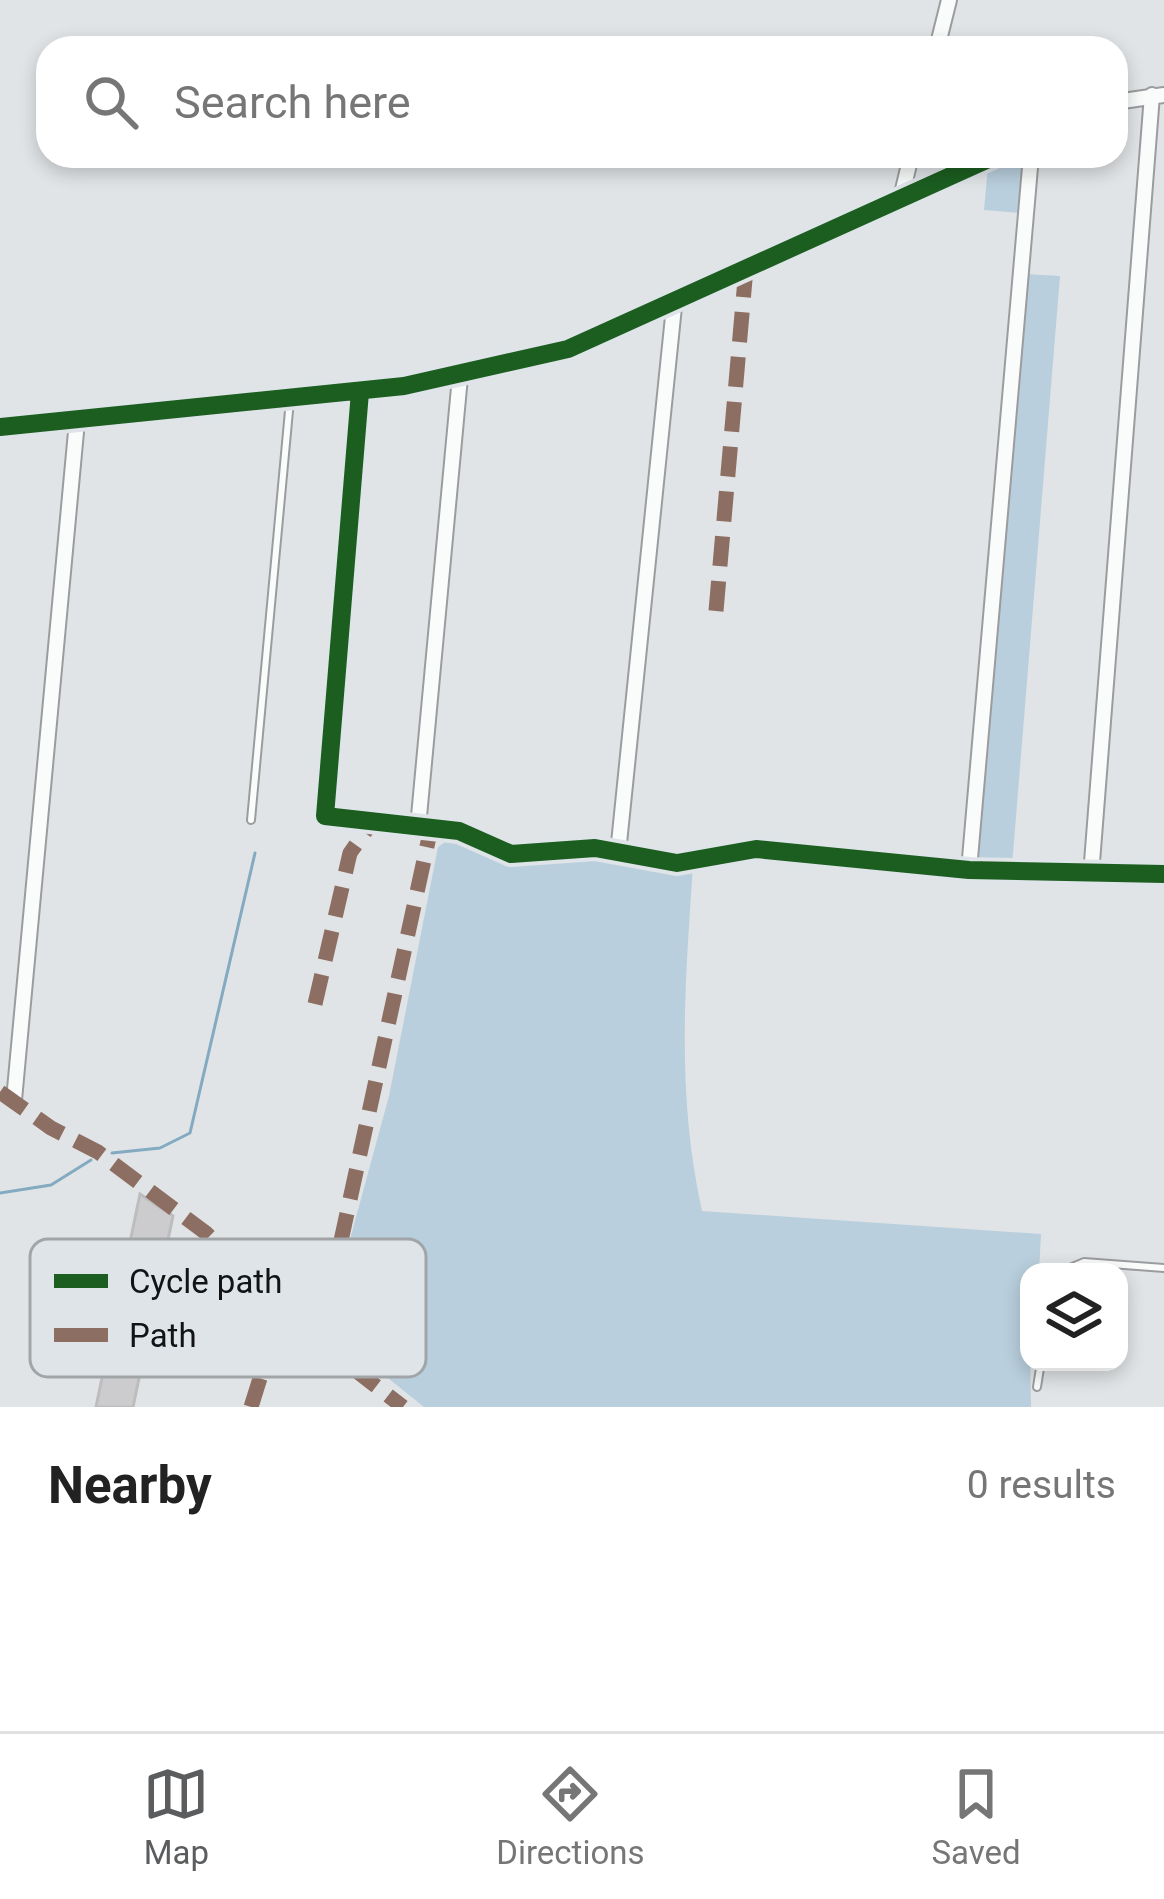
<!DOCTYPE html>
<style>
body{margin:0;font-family:Roboto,sans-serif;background:#f6f6f6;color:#222}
.controls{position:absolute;right:36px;bottom:36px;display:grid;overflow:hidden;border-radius:24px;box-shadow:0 6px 18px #0003}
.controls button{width:108px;height:108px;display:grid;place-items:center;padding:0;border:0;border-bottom:3px solid #e0e0e0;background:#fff;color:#222;font:60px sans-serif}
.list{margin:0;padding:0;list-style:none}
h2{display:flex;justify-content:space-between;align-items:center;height:156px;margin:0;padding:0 48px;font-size:51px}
h2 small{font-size:39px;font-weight:400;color:#767676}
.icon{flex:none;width:66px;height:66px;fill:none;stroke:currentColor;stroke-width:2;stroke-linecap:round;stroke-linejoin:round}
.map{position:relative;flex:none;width:1164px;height:1407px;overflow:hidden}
.search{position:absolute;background:#fff;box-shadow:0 6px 18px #0003;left:36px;right:36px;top:36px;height:132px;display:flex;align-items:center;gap:30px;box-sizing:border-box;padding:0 42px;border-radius:36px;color:#767676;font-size:45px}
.sheet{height:324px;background:#fff}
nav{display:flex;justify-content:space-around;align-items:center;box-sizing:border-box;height:168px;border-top:3px solid #e0e0e0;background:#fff;font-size:33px;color:#767676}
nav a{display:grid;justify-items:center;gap:6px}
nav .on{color:#5a5c5e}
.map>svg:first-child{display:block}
.green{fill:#b9cfdd}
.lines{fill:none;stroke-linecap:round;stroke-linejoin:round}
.stream{stroke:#83aac1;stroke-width:3}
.building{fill:#ccccce;stroke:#bdbdbe;stroke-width:3}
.service-casing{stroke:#9b9c9e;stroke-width:10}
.minor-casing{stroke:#9b9c9e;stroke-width:18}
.service{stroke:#fafbfb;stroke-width:6}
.minor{stroke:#fafbfb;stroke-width:14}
.quiet{stroke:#8d6e63;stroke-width:15;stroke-dasharray:30 15;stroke-linecap:butt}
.cycleway-casing{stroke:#dfe4e8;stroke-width:26}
.cycleway{stroke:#1b5e20;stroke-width:18}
.key{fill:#dfe4e8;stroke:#a1a5a8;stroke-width:3}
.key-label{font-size:33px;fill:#111314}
</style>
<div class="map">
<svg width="1164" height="1407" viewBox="0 0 1164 1407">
<rect width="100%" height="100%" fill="#e1e4e6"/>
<!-- green -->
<path class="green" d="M1008,156H1025L1020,213L984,210L988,166Z
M1026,274L1060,276L1012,866L975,864Z
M456,834L482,849L619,856L660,869L693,866C685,986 676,1092 702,1211L1041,1234L1039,1272H1029L1031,1407H424L334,1335L331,1309L389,1096L438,847Z"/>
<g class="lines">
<!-- stream -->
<path class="stream" d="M112,1153L160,1148L190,1133L255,853
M0,1193L51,1185L91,1160"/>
</g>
<!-- building -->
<path class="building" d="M140,1194L173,1216L133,1407H96Z"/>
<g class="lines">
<defs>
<path id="service" d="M251,820L290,400
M1060,1272L1084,1262L1164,1268
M1037,1387L1041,1362"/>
<path id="minor" d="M937,48L949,0
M1116,102L1164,95
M900,202L911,156
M360,392L325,816L459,831L511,854L595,848L677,863L756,849L969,870L1164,874
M0,427L404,386L568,349L995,156
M418,827L460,377
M618,853L675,297
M969,870L1031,156
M1091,875L1152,95
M14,1100L77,421"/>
</defs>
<!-- service casing -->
<use href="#service" class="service-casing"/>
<!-- minor casing -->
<use href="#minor" class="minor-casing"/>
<!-- service -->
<use href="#service" class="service"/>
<!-- minor -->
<use href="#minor" class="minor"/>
<!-- quiet -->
<path class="quiet" d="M716,611L746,268
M315,1004L350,853L370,825
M0,1092L51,1128L98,1152L206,1233L270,1297L315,1329L354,1369L403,1407
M315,1329L332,1282L431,828
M251,1407L282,1308"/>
<defs>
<path id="cycleway" d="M360,392L325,816L459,831L511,854L595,848L677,863L756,849L969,870L1164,874
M0,427L404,386L568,349L995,156"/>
</defs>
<!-- cycleway casing -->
<use href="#cycleway" class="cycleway-casing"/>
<!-- cycleway -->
<use href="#cycleway" class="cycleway"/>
</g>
<!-- legend -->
<rect x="30" y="1239" width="396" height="138" rx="18" class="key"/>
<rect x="54" y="1274" width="54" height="14" fill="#1b5e20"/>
<rect x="54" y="1328" width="54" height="14" fill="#8d6e63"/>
<g class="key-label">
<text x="129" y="1293">Cycle path</text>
<text x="129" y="1347">Path</text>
</g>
</svg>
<div class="controls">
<button><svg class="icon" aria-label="layers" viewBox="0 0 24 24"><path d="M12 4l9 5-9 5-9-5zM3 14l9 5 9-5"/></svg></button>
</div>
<div class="search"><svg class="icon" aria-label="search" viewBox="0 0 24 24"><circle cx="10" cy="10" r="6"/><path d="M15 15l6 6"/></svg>Search here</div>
</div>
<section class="sheet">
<h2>Nearby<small>0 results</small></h2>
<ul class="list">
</ul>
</section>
<nav>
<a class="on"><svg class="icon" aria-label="map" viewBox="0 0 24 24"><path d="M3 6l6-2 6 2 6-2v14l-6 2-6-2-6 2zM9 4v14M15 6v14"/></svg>Map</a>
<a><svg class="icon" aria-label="directions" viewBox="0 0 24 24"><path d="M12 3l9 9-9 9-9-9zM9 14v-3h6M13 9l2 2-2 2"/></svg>Directions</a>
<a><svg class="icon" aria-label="saved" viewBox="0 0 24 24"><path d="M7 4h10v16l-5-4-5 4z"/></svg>Saved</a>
</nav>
